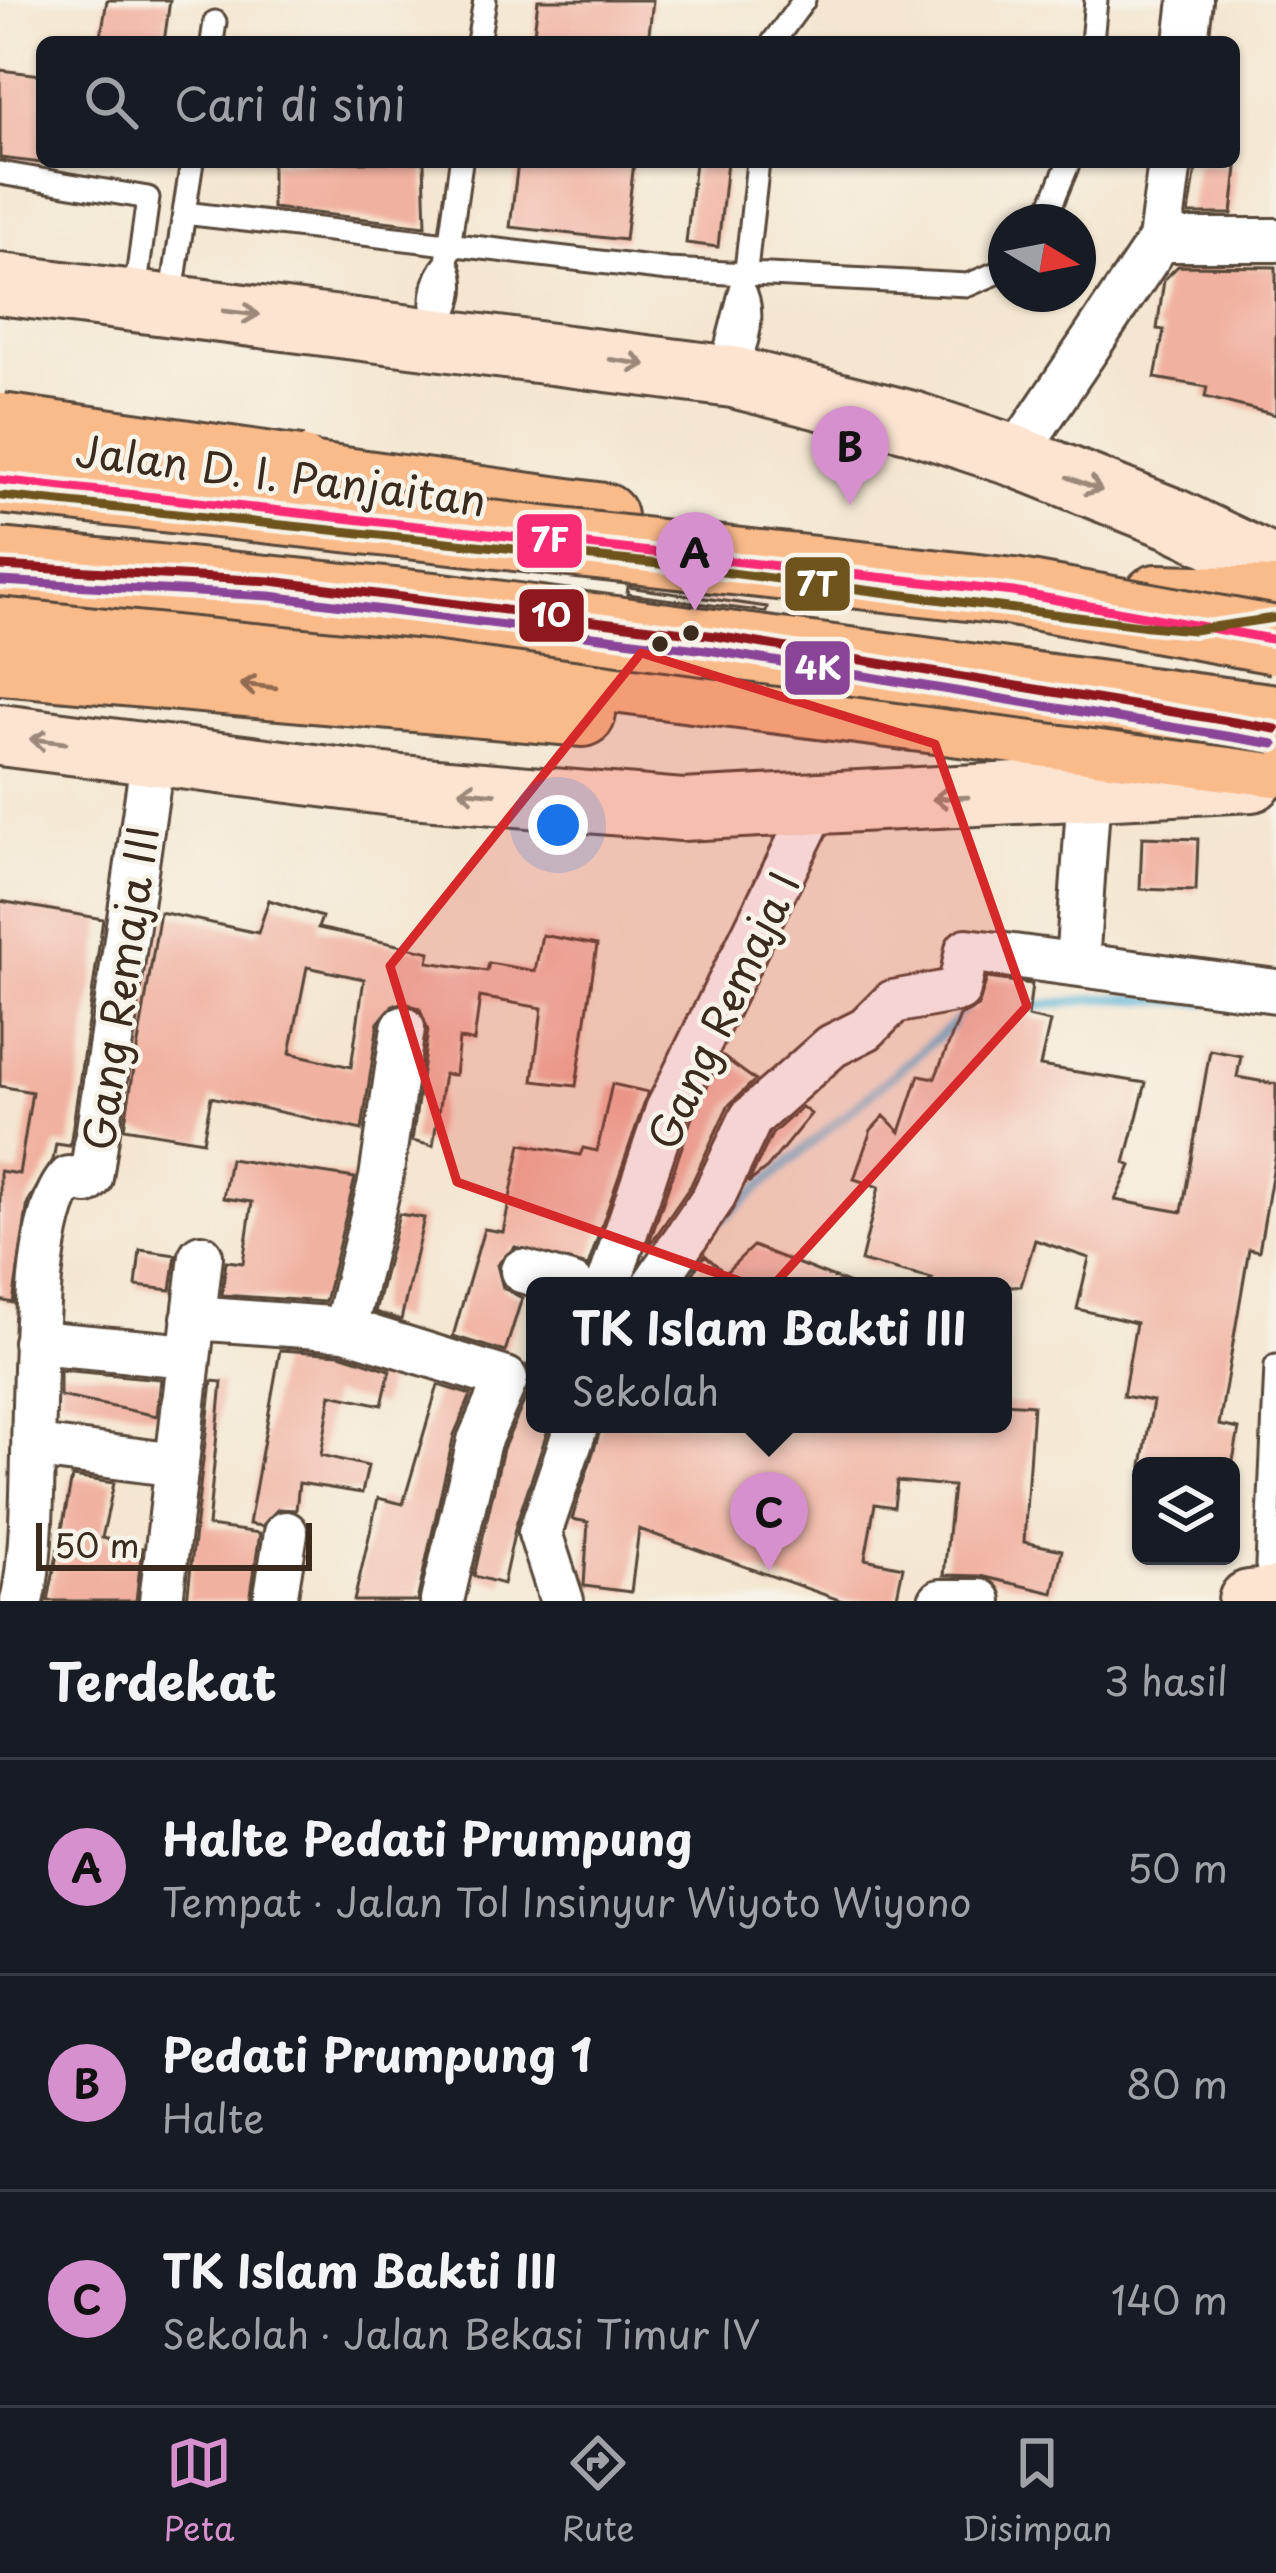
<!DOCTYPE html>
<html lang="id">
<meta charset="utf-8">
<style>
body{margin:0;font-family:"Playpen Sans",sans-serif;background:#20242c;color:#f1f3f6}
.controls{position:absolute;right:36px;bottom:36px;display:grid;overflow:hidden;border-radius:18px;box-shadow:0 3px 9px #0004}
.controls button{width:108px;height:108px;display:grid;place-items:center;padding:0;border:0;border-bottom:3px solid #363941;background:#171b24;color:#f1f3f6;font:60px sans-serif}
.compass{position:absolute;left:988px;top:204px;width:108px;height:108px;border-radius:50%;background:#171b24;box-shadow:0 3px 9px #0004;rotate:100deg}
.scale{position:absolute;left:36px;bottom:30px;width:276px;box-sizing:border-box;padding-left:12px;border:6px solid #3b2a1e;border-top:0;font-size:33px;line-height:42px;white-space:nowrap;color:#3b2a1e;-webkit-text-stroke:9px #f7f3e8;paint-order:stroke}
.you{position:absolute;left:558px;top:825px;width:42px;height:42px;margin:-30px;border:9px solid #fff;border-radius:50%;background:#1a73e8;box-shadow:0 0 0 18px #1a73e833}
.badge{display:grid;place-items:center;width:78px;height:78px;border-radius:50%;background:#d690ce;color:#111;font-size:39px;font-weight:700}
.pin{position:absolute;translate:-50% -99px;filter:drop-shadow(0 3px 6px #0008)}
.pin::after{content:'';position:absolute;top:63px;width:42px;height:36px;background:inherit;clip-path:polygon(0 0,100% 0,50% 100%)}
.popup{position:absolute;left:526px;top:1277px;width:486px;height:156px;box-sizing:border-box;display:grid;place-content:center;border-radius:18px;background:#171b24;filter:drop-shadow(0 3px 9px #0005);font-size:39px;white-space:nowrap;color:#9ea1a6}
.popup b{font-size:45px;color:#f1f3f6}
.popup::after{content:'';position:absolute;left:50%;top:100%;margin-left:-24px;border:24px solid transparent;border-top-color:#171b24}
.list{margin:0;padding:0;list-style:none}
h2{display:flex;justify-content:space-between;align-items:center;height:156px;margin:0;padding:0 48px;font-size:51px}
h2 small{font-size:39px;font-weight:400;color:#9ea1a6}
.list li{display:grid;grid-template-columns:78px 1fr auto;gap:36px;align-items:center;box-sizing:border-box;height:216px;padding:0 48px;border-top:3px solid #363941}
.list b{display:block;font-size:45px;white-space:nowrap}
.list p{margin:0;font-size:39px;white-space:nowrap;color:#9ea1a6}
.list em{font-size:39px;font-style:normal;color:#9ea1a6}
.icon{flex:none;width:66px;height:66px;fill:none;stroke:currentColor;stroke-width:2;stroke-linecap:round;stroke-linejoin:round}
.map{position:relative;flex:none;width:1276px;height:1601px;overflow:hidden}
.search{position:absolute;background:#171b24;box-shadow:0 3px 9px #0004;left:36px;right:36px;top:36px;height:132px;display:flex;align-items:center;gap:30px;box-sizing:border-box;padding:0 42px;border-radius:18px;color:#9ea1a6;font-size:45px}
.sheet{height:804px;background:#171b24}
nav{display:flex;justify-content:space-around;align-items:center;box-sizing:border-box;height:168px;border-top:3px solid #363941;background:#171b24;font-size:33px;color:#9ea1a6}
nav a{display:grid;justify-items:center;gap:6px}
nav .on{color:#d690ce}
.map>svg:first-child{display:block}
.lines{fill:none;stroke-linecap:round;stroke-linejoin:round}
.stream{stroke:#58b3d6;stroke-width:10}
.building{fill:#f1b1a0;fill-rule:evenodd}
.lane-casing{stroke:#574639;stroke-width:27}
.street-casing{stroke:#574639;stroke-width:48}
.secondary-casing{stroke:#574639;stroke-width:66}
.highway-casing{stroke:#574639;stroke-width:72}
.lane{stroke:#fff;stroke-width:21}
.street{stroke:#fff;stroke-width:42}
.secondary{stroke:#fde4d1;stroke-width:60}
.highway{stroke:#fabb8b;stroke-width:66}
.highway-bridge-casing{stroke:#574639;stroke-width:72;stroke-linecap:butt}
.highway-bridge{stroke:#fabb8b;stroke-width:66}
.bus-1-casing{stroke:#f7f3e8;stroke-width:18}
.bus-2-casing{stroke:#f7f3e8;stroke-width:18}
.bus-3-casing{stroke:#f7f3e8;stroke-width:18}
.bus-4-casing{stroke:#f7f3e8;stroke-width:18}
.bus-1{stroke:#fa2b75;stroke-width:9}
.bus-2{stroke:#8e181e;stroke-width:9}
.bus-3{stroke:#8a4598;stroke-width:9}
.bus-4{stroke:#6e531c;stroke-width:9}
.oneway{stroke:#9c8778}
.oneway2{stroke:#916b4f}
.marked{fill:#d62828;fill-opacity:0.2;stroke:#d62828;stroke-width:9;stroke-linejoin:round}
.bus-dot{fill:#3b2a1e;stroke:#f7f3e8;stroke-width:4.5}
.labels{text-anchor:middle;dominant-baseline:central;stroke-width:9;stroke-linejoin:round;paint-order:stroke}
.street-label{font-size:42px;fill:#3b2a1e;stroke:#f7f3e8}
.line-badge{stroke:#f7f3e8;stroke-width:4.5}
.badge-label{font-size:33px;text-anchor:middle;font-weight:bold;fill:#fff}
</style>
<div class="map">
<svg width="1276" height="1601" viewBox="0 0 1276 1601">
<rect width="100%" height="100%" fill="#f7f3e8"/>
<filter id="ink" filterUnits="userSpaceOnUse"><feTurbulence type="fractalNoise" baseFrequency=".00833" numOctaves="2"/><feDisplacementMap in="SourceGraphic" scale="24" xChannelSelector="R" yChannelSelector="G"/><feConvolveMatrix kernelMatrix="1 2 1 2 8 2 1 2 1" color-interpolation-filters="sRGB"/></filter>
<filter id="wash" filterUnits="userSpaceOnUse"><feTurbulence type="fractalNoise" baseFrequency=".004" numOctaves="4" result="noise"/><feDisplacementMap in="SourceGraphic" scale="48" xChannelSelector="R" yChannelSelector="G"/><feGaussianBlur stdDeviation="2.7" result="paint"/><feColorMatrix in="noise" values="0 0 0 0 0 0 0 0 0 0 0 0 0 0 0 0 0 1.4 0 .05"/><feComposite in="paint" operator="in"/></filter>
<g filter="url(#wash)">
<rect width="100%" height="100%" fill="#f4e6d0"/>
<g class="lines">
<!-- stream -->
<path class="stream" d="M1020,1008L1101,998L1204,1002
M723,1218L965,1014"/>
</g>
<g id="blocks">
<!-- building -->
<path class="building" d="M107,0H170L164,42H100Z
M538,0H653L648,42H533Z
M0,70L42,75V163L0,158Z
M272,162H424L426,226L272,208Z
M518,162H634L625,240L510,227Z
M695,162H727L718,247L686,243Z
M1197,162L1237,167L1232,214H1189Z
M1178,266L1276,267V415L1205,397L1207,387L1155,378L1164,330L1157,329L1164,280Z
M628,587L767,607L766,612L627,594Z
M1142,837L1198,839L1196,891L1140,889Z
M269,900L322,917L318,928L430,952L428,962L487,971L489,963L535,971L542,935L597,945L576,1086L533,1081L542,1008L480,997L474,1041L459,1039L455,1075L444,1074L433,1146L412,1141L428,1031L420,1009L406,1003L393,1005L378,1023L362,1130L211,1097L203,1141L124,1128L160,912L258,933ZM307,967L364,979L351,1067L290,1053Z
M0,901L103,919L70,1146L56,1144L53,1160L28,1202L13,1303L0,1300V1171L19,1174L32,1092L0,1086Z
M987,978L1032,984L1028,1017L1050,1022L1040,1066L1146,1083L1125,1163L1131,1166L1115,1200L1182,1212L1210,1050L1241,1056L1237,1077L1276,1084V1153L1259,1251L1249,1249L1219,1425L1239,1429L1232,1466H1142L1153,1401L1123,1396L1136,1323L1077,1309L1089,1258L1035,1240L1021,1286H925L932,1279L861,1261L879,1187L854,1179L871,1130L884,1116L900,1132L919,1075L935,1078L960,1016L978,1007Z
M722,1056L755,1080L728,1106L691,1185L647,1249L691,1120Z
M612,1084L648,1092L588,1266L515,1247L497,1265L503,1288L522,1298L505,1352L453,1336L484,1229L503,1232L521,1144L580,1155L583,1148L597,1151Z
M802,1107L811,1114L767,1168L748,1183L772,1134Z
M230,1159L355,1178L325,1302L222,1295L226,1261L243,1263L252,1202L223,1198Z
M399,1214L424,1218L401,1320L375,1312Z
M753,1246L850,1284V1286H684L705,1255L725,1273Z
M140,1250L176,1255L171,1290L136,1286Z
M280,1350L340,1354L390,1370L382,1405L331,1394L321,1455L368,1466L362,1493L299,1483L296,1510L278,1509L262,1526L249,1524Z
M527,1365L535,1366V1424H550L516,1525L503,1584L474,1576L503,1449L530,1388Z
M60,1370L161,1379L157,1416L60,1396Z
M212,1381L222,1382L208,1526L260,1533L250,1601H187Z
M438,1385L471,1395L454,1435L417,1601H354L378,1498L403,1504Z
M1003,1403L1033,1405L1024,1542L1062,1550L1053,1593L981,1576L944,1575L953,1486L897,1481L894,1507L875,1504L865,1559L903,1567L896,1601H842L639,1529L631,1592L584,1586L588,1522L572,1519L602,1424H1003Z
M72,1477L114,1483L102,1538L142,1548L136,1601H48Z"/>
</g>
</g>
<g filter="url(#ink)">
<use href="#blocks" fill-opacity="0" stroke="#574639" stroke-width="3"/>
<g class="lines">
<defs>
<path id="lane" d="M212,42L215,22
M478,42L485,0
M773,42L804,0
M1092,42L1096,0
M0,173L148,198L134,300
M184,213L192,162
M1044,222L1069,162
M171,300L184,213L668,270L968,285L1006,269
M437,328C428,306 431,280 447,262
M436,333C448,310 460,289 447,262L461,162
M734,369C749,348 756,309 743,287
M734,371L725,351L746,270L758,162
M1274,1597L1267,1565L1276,1366"/>
<path id="street" d="M1186,42L1191,0
M1160,240H1276
M1015,456L1160,240L1170,162
M1077,964L1089,791
M522,1271L573,1286
M608,1286L667,1110L817,804
M653,1286L713,1198L751,1118L832,1046L866,1029L893,1002L959,990L967,950L1276,991
M193,1318L345,1329L506,1379L479,1441L442,1601
M345,1329L381,1178L403,1028
M35,1342L189,1356
M37,1447L177,1465
M22,1601C45,1511 17,1232 69,1178L87,1182L91,1178L150,775L170,757
M161,1601L201,1256
M275,1601L286,1533
M562,1601L540,1533L577,1424
M940,1601H980"/>
<path id="secondary" d="M0,284L733,377L912,422L1015,456L1173,519L1276,568
M0,735L400,786L682,810L1252,781
M1249,1601L1276,1598"/>
<path id="highway" d="M242,467L603,517
M1157,598L1276,601
M0,601L1276,763
M0,661L582,713"/>
</defs>
<!-- lane casing -->
<use href="#lane" class="lane-casing"/>
<!-- street casing -->
<use href="#street" class="street-casing"/>
<!-- secondary casing -->
<use href="#secondary" class="secondary-casing"/>
<!-- highway casing -->
<use href="#highway" class="highway-casing"/>
<!-- lane -->
<use href="#lane" class="lane"/>
<!-- street -->
<use href="#street" class="street"/>
<!-- secondary -->
<use href="#secondary" class="secondary"/>
<!-- highway -->
<use href="#highway" class="highway"/>
<defs>
<path id="highway-bridge" d="M0,427L299,470
M0,480L1013,592L1276,640
M0,562L434,606L1276,718"/>
</defs>
<!-- highway-bridge casing -->
<use href="#highway-bridge" class="highway-bridge-casing"/>
<!-- highway-bridge -->
<use href="#highway-bridge" class="highway-bridge"/>
<defs>
<path id="bus-1" d="M0,480L1013,592L1276,640"/>
<path id="bus-2" d="M0,566L271,581L716,636L1276,729"/>
<path id="bus-3" d="M0,581L270,596L714,651L1274,744"/>
<path id="bus-4" d="M2,496L660,564L1148,626L1193,630L1274,618"/>
</defs>
<!-- bus-1 casing -->
<use href="#bus-1" class="bus-1-casing"/>
<!-- bus-2 casing -->
<use href="#bus-2" class="bus-2-casing"/>
<!-- bus-3 casing -->
<use href="#bus-3" class="bus-3-casing"/>
<!-- bus-4 casing -->
<use href="#bus-4" class="bus-4-casing"/>
<!-- bus-1 -->
<use href="#bus-1" class="bus-1"/>
<!-- bus-2 -->
<use href="#bus-2" class="bus-2"/>
<!-- bus-3 -->
<use href="#bus-3" class="bus-3"/>
<!-- bus-4 -->
<use href="#bus-4" class="bus-4"/>
</g>
<!-- one-way arrows -->
<defs><path id="oneway-shaft" d="M-6 0H5M1.5-3L5.5 0L1.5 3" fill="none" stroke-width="1.6" stroke-linecap="round" stroke-linejoin="round" transform="scale(3)"/></defs>
<g class="oneway">
<use href="#oneway-shaft" transform="translate(241 313) rotate(7)"/>
<use href="#oneway-shaft" transform="translate(628 362) rotate(8)"/>
<use href="#oneway-shaft" transform="translate(1085 484) rotate(22)"/>
<use href="#oneway-shaft" transform="translate(48 741) rotate(-173)"/>
<use href="#oneway-shaft" transform="translate(477 792) rotate(-175)"/>
<use href="#oneway-shaft" transform="translate(950 798) rotate(177)"/>
</g>
<use class="oneway2" href="#oneway-shaft" transform="translate(258 686) rotate(-174)"/>
</g>
<!-- marked area -->
<path class="marked" d="M641,653L935,744L1027,1006L768,1291L457,1182L390,966Z"/>
<!-- markers -->
<g class="bus-dot">
<circle cx="691" cy="633" r="10"/>
<circle cx="660" cy="644" r="10"/>
</g>
<g class="labels">
<!-- street labels -->
<g class="street-label">
<text transform="translate(281 474) rotate(7)">Jalan D. I. Panjaitan</text>
<text transform="translate(119 988) rotate(-82)">Gang Remaja III</text>
<text transform="translate(722 1010) rotate(-65)">Gang Remaja I</text>
</g>
</g>
<g class="line-badge">
<rect x="515" y="512" width="69" height="58" rx="12" fill="#fa2b75"/>
<rect x="783" y="555" width="69" height="58" rx="12" fill="#6e531c"/>
<rect x="517" y="587" width="69" height="57" rx="12" fill="#8e181e"/>
<rect x="783" y="639" width="69" height="58" rx="12" fill="#8a4598"/>
</g>
<g class="badge-label">
<text x="550" y="552">7F</text>
<text x="817" y="596">7T</text>
<text x="551" y="627">10</text>
<text x="818" y="680">4K</text>
</g>
</svg>
<div class="controls">
<button><svg class="icon" aria-label="layers" viewBox="0 0 24 24"><path d="M12 4l9 5-9 5-9-5zM3 14l9 5 9-5"/></svg></button>
</div>
<svg class="compass" viewBox="-18 -18 36 36"><path d="M0-13l5 13h-10z" fill="#e53935"/><path d="M0 13l5-13h-10z" fill="#9ea1a6"/></svg>
<div class="scale">50 m</div>
<div class="you"></div>
<div class="pin badge" style="left:695px;top:611px">A</div>
<div class="pin badge" style="left:850px;top:505px">B</div>
<div class="pin badge" style="left:769px;top:1571px">C</div>
<div class="popup"><b>TK Islam Bakti III</b>Sekolah</div>
<div class="search"><svg class="icon" aria-label="search" viewBox="0 0 24 24"><circle cx="10" cy="10" r="6"/><path d="M15 15l6 6"/></svg>Cari di sini</div>
</div>
<section class="sheet">
<h2>Terdekat<small>3 hasil</small></h2>
<ul class="list">
<li><span class="badge">A</span><div><b>Halte Pedati Prumpung</b><p>Tempat · Jalan Tol Insinyur Wiyoto Wiyono</p></div><em>50 m</em></li>
<li><span class="badge">B</span><div><b>Pedati Prumpung 1</b><p>Halte</p></div><em>80 m</em></li>
<li><span class="badge">C</span><div><b>TK Islam Bakti III</b><p>Sekolah · Jalan Bekasi Timur IV</p></div><em>140 m</em></li>
</ul>
</section>
<nav>
<a class="on"><svg class="icon" aria-label="map" viewBox="0 0 24 24"><path d="M3 6l6-2 6 2 6-2v14l-6 2-6-2-6 2zM9 4v14M15 6v14"/></svg>Peta</a>
<a><svg class="icon" aria-label="directions" viewBox="0 0 24 24"><path d="M12 3l9 9-9 9-9-9zM9 14v-3h6M13 9l2 2-2 2"/></svg>Rute</a>
<a><svg class="icon" aria-label="saved" viewBox="0 0 24 24"><path d="M7 4h10v16l-5-4-5 4z"/></svg>Disimpan</a>
</nav>
